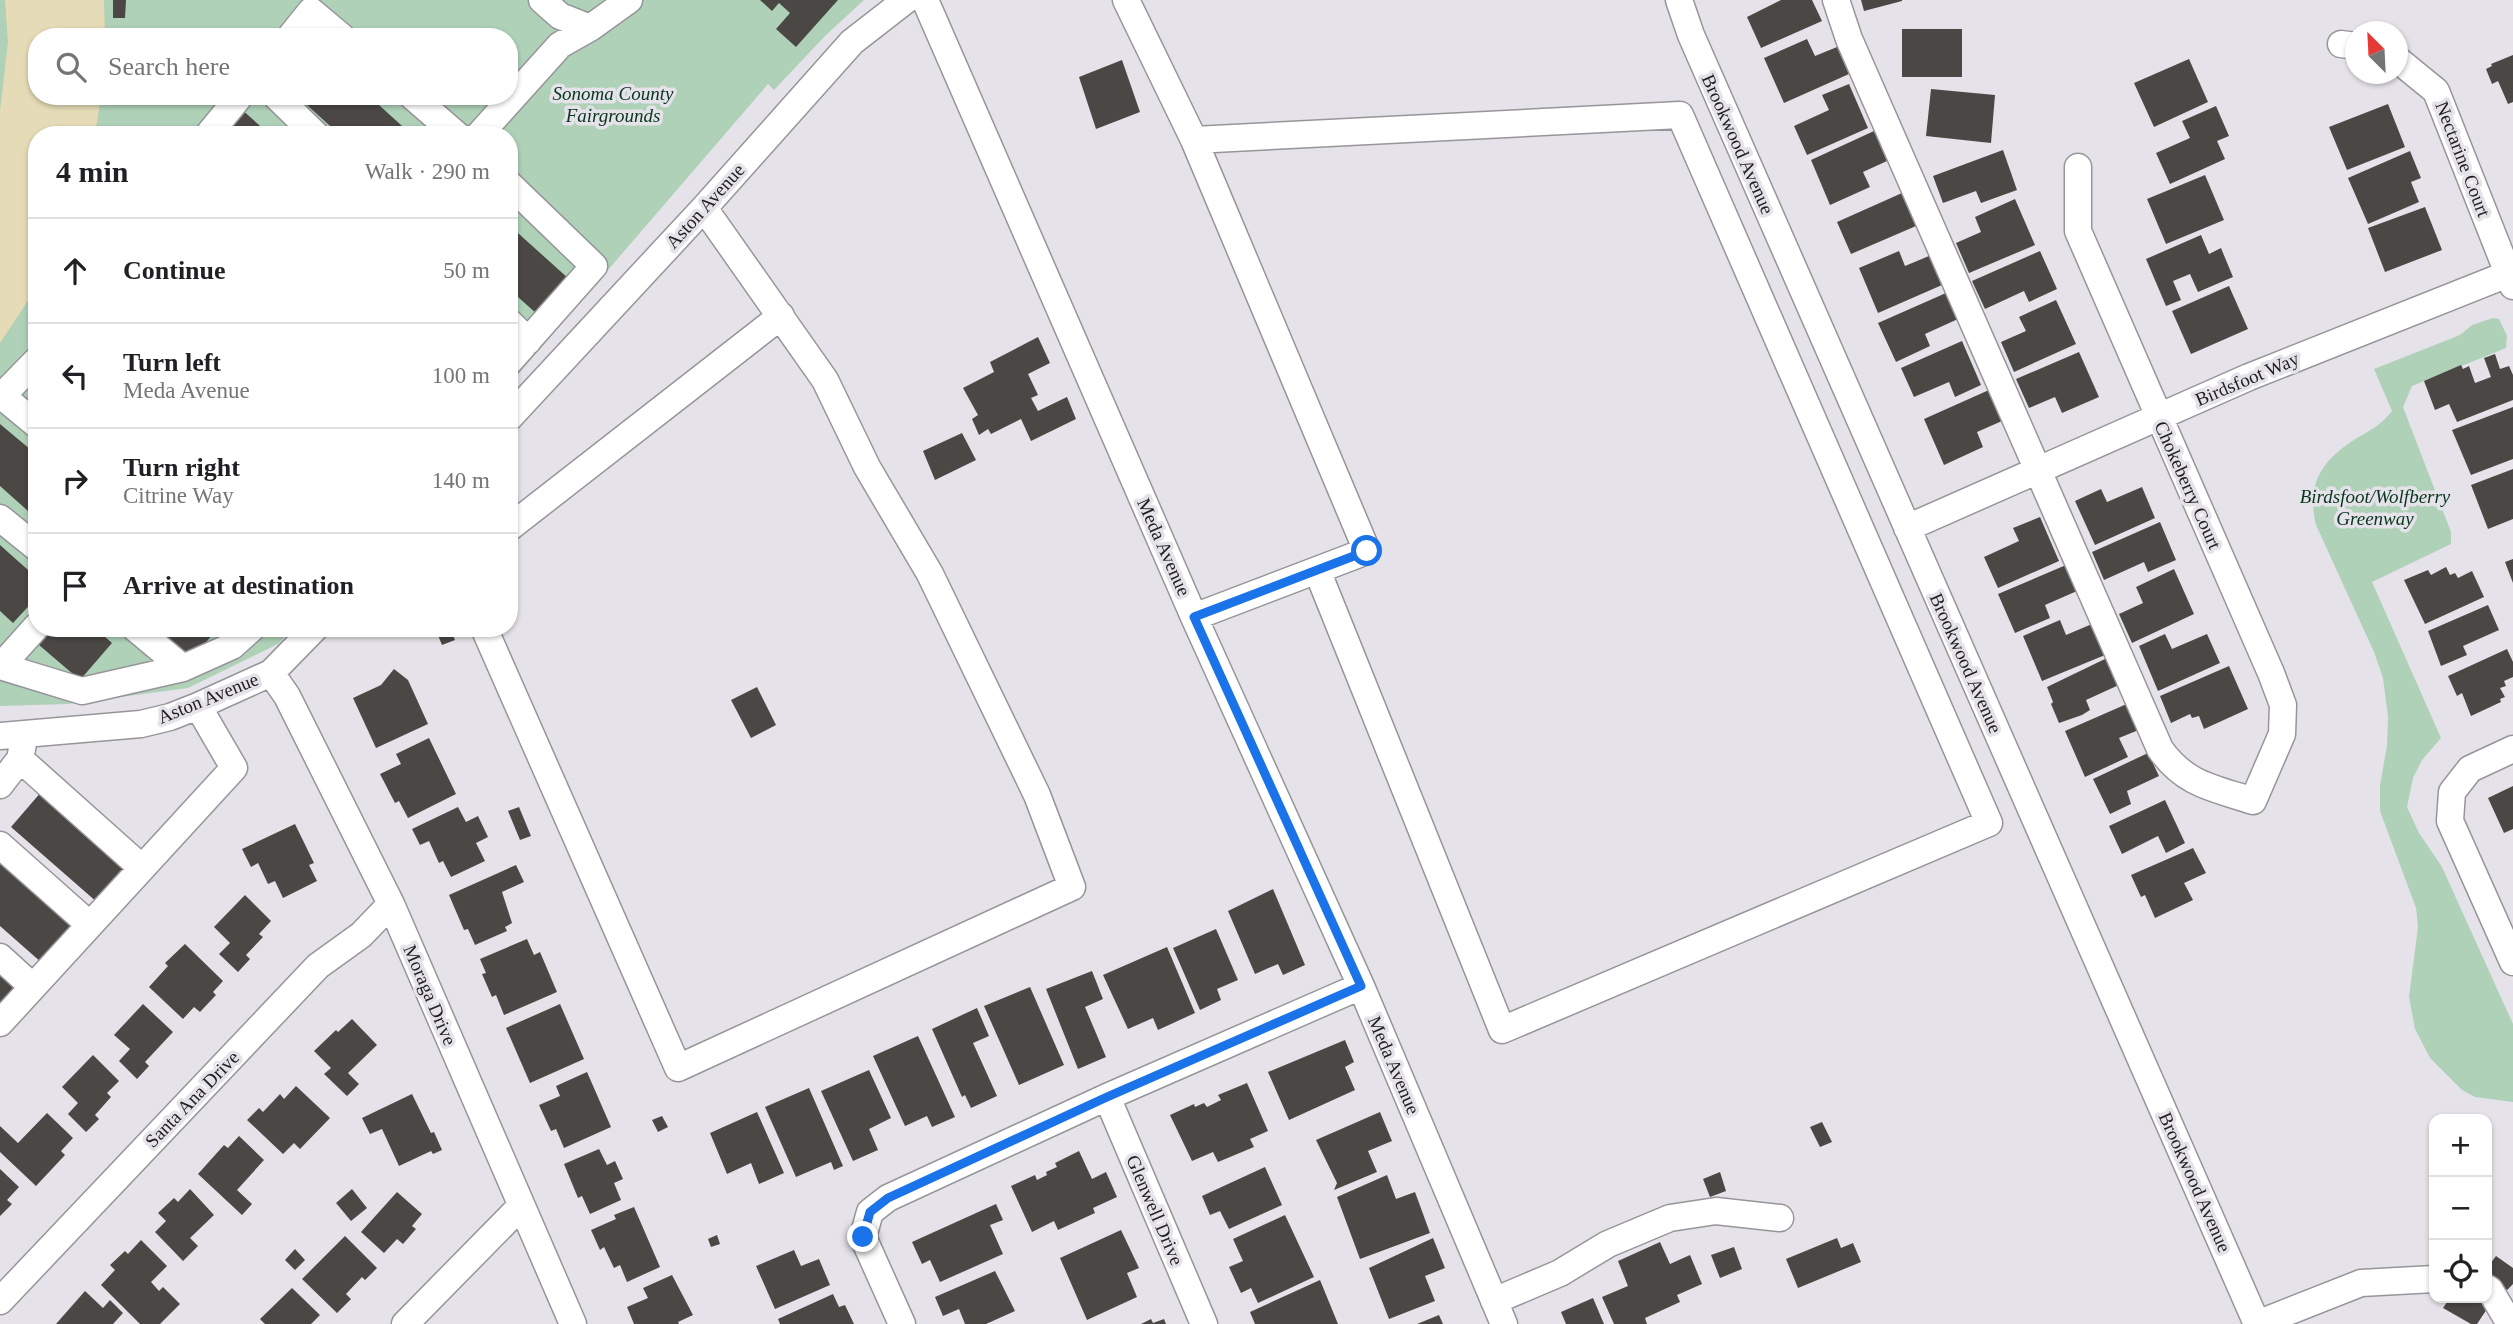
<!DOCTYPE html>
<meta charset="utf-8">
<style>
body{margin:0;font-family:"Times New Roman",serif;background:#f2f2f2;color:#202124}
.controls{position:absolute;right:21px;bottom:21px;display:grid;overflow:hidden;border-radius:14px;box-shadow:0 2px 5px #0004}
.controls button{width:63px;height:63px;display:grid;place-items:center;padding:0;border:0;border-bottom:2px solid #e0e0e0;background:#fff;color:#202124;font:35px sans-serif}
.compass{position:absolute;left:2345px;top:21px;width:63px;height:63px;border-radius:50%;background:#fff;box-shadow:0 2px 5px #0004;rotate:336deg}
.stop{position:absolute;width:21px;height:21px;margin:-16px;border:5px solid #1a73e8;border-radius:50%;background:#fff}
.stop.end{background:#1a73e8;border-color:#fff;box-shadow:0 2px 7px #0008}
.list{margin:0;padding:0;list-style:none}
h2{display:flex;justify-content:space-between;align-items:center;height:91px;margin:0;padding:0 28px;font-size:30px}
h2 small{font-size:23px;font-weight:400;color:#757577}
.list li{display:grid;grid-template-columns:46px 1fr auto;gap:21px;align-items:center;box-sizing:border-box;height:105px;padding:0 28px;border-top:2px solid #e0e0e0}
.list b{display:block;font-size:26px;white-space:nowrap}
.list p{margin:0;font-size:23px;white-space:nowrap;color:#757577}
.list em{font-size:23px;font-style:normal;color:#757577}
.icon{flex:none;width:38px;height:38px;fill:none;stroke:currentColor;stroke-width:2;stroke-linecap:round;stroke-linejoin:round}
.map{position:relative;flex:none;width:2513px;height:1324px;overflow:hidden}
.search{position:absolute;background:#fff;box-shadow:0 2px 5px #0004;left:28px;top:28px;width:490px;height:77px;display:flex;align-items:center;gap:18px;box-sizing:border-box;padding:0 24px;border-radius:28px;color:#757577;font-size:26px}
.panel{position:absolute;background:#fff;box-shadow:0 2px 5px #0004;left:28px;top:126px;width:490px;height:511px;border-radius:28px}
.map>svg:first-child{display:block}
.green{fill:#afd1b8;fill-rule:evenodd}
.sand{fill:#e5dbb6}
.building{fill:#4b4744}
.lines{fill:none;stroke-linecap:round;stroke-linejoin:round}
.minor-casing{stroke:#96959a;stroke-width:29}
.minor{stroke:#fff;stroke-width:26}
.route{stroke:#1a73e8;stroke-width:9}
.labels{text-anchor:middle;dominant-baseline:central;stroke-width:7;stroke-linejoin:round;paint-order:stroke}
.park-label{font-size:19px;font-style:italic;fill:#08361c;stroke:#e5e3e9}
.street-label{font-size:19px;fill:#1f1f21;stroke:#e5e3e9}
</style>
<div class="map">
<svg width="2513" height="1324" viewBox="0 0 2513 1324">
<rect width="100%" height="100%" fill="#e5e3e9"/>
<!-- green -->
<path class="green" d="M0,0H864L826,35L774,90L768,84L509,385V135H37V628H292L278,644L188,688L68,704L0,706ZM37,37H509V96H37Z
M2493,318L2499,319L2507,336L2506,348L2412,386L2403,407L2451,532V544L2372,582L2441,738L2422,760L2413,778L2407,807L2419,833L2442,867L2513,1024V1102L2475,1097L2462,1090L2430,1058L2415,1029L2409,997L2418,927L2416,908L2380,811V785L2387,746L2388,717L2383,678L2374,652L2316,525C2306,483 2322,460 2357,438C2371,430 2382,424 2392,411L2374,369L2460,335L2472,325Z"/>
<!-- sand -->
<path class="sand" d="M5,0H104L105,37H37V96H101L95,135H37V287L0,343V111L8,42Z"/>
<!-- building -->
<path class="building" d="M113,0H126L125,18H113Z
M760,0H838L796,47L776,29L790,13L779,3L772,11Z
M1781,0H1812L1822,21L1761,48L1747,17Z
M1861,0H1902V1L1864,11Z
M1902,29H1962V77H1902Z
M1807,39L1815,56L1837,47L1849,74L1784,103L1764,58Z
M2513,55V102L2508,104L2498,81L2492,84L2486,69L2492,66L2491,64Z
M2189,59L2208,102L2154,127L2134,83Z
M1122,60L1140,112L1096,129L1079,77Z
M1849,84L1868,128L1807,155L1794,126L1829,110L1822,95Z
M1931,89L1995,95L1991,143L1926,136Z
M297,96H369L412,135H340Z
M2388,104L2405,147L2347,170L2329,127Z
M2216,106L2229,136L2217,141L2225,159L2170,184L2156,153L2190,138L2182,121Z
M239,107L270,135H214Z
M1874,131L1887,161L1863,172L1870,187L1830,205L1811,160Z
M2003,150L2017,190L1981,203L1976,191L1943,203L1933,176Z
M2410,151L2421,178L2411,182L2419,202L2368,224L2348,178Z
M2205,175L2224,220L2166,244L2147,199Z
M1902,193L1916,226L1851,254L1837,222Z
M2015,199L2035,245L1969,273L1956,243L1981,232L1975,217Z
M2425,207L2442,250L2385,272L2368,228Z
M509,225L569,279L537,314L509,289Z
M2201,235L2209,254L2221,248L2233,277L2198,292L2190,274L2173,281L2181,300L2166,306L2146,259Z
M1899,251L1905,266L1929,256L1942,285L1878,313L1859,268Z
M2040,251L2057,289L2029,302L2024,291L1985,309L1972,281Z
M2229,286L2248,329L2191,354L2172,311Z
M1946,293L1958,319L1925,334L1930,346L1896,362L1878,323Z
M2056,300L2076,344L2014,372L2001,342L2026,331L2019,317Z
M1038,337L1050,363L1028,374L1038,395L1031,398L1038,411L1067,397L1076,419L1031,441L1021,419L991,434L988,429L979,435L972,419L978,415L963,388L994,372L990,362Z
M1962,341L1981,385L1955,397L1949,382L1914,397L1901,368Z
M2079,352L2099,397L2062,413L2055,397L2029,408L2016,379Z
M2495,354L2500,369L2509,366L2513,375V400L2457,422L2449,404L2435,410L2424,381L2461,365L2463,369L2469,366L2475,383L2491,377L2484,358Z
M37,380V397L28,389Z
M1989,390L2002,421L1977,432L1983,447L1944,465L1924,419Z
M2513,407V459L2471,475L2452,430Z
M0,424L37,455V519L0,486Z
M962,433L976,460L935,480L923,451Z
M2513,469V519L2488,529L2471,485Z
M2142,487L2155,518L2095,545L2075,501L2101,489L2107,502Z
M2040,517L2059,561L1998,588L1984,557L2019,541L2013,528Z
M2160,522L2176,560L2148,572L2144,562L2104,580L2092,552Z
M0,545L37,578V597L13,623L0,611Z
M2513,559V583L2505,562Z
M2066,565L2077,591L2045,605L2050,618L2015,633L1998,594Z
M2446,567L2450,575L2455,573L2458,578L2472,571L2484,597L2425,624L2404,580L2428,570L2431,575Z
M2174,569L2194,614L2132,643L2119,614L2143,603L2136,587Z
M2488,605L2499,630L2463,646L2467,655L2441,666L2428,631Z
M2060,620L2066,635L2092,624L2105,655L2042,681L2023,636Z
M54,628H95L112,643L80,680L39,645Z
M157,628H218L192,659Z
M435,628H450L455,640L442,645Z
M2165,634L2172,649L2207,634L2220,663L2158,691L2139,646Z
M2507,649L2513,662V677L2504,681L2506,686L2500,688L2505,697L2500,699L2501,702L2471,716L2462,693L2457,696L2448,676Z
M2107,658L2121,684L2086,700L2090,710L2082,715L2059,723L2051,704L2053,702L2047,687Z
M2229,666L2248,709L2204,729L2199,716L2192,718L2190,714L2171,723L2160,696Z
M394,669L408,680L428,724L376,748L353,698L381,685Z
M757,687L776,725L751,738L731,700Z
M2129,703L2141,729L2119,738L2128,757L2085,777L2065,731Z
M429,738L456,794L408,818L399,801L395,803L380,774L401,764L396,754Z
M2148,753L2159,776L2127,791L2131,804L2110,814L2093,779Z
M2513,786V829L2504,833L2488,798Z
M42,791L130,867L98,903L11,827Z
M2165,800L2185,843L2166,853L2158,836L2122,854L2109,826Z
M458,807L466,822L478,816L488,837L476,843L485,861L451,877L443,861L439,863L429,841L420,845L412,829Z
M519,807L531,836L520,840L508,811Z
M295,824L314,863L309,865L317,881L283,898L275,881L268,884L258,863L251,867L242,849Z
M2193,848L2206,873L2184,883L2193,900L2155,918L2145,895L2141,897L2131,875Z
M0,861L74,927L42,963L0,926Z
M516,865L524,882L502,892L512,923L505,927L507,931L475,945L468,929L464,930L449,895Z
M1273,889L1305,965L1283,975L1278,964L1255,974L1228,911Z
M245,895L271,921L259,934L263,937L246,955L250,959L238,972L219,954L230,943L214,927Z
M1216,929L1238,980L1217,989L1221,1000L1200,1010L1173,948Z
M527,939L534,955L540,952L557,992L504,1015L496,995L492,997L482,974L486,973L480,959Z
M185,944L223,981L213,992L216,995L200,1012L194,1007L183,1019L149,987L168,966L165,963Z
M1167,947L1195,1013L1158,1030L1153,1018L1128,1029L1103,975Z
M0,967L22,987L0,1011Z
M1092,971L1103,999L1085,1007L1106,1057L1078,1069L1046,989Z
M1030,987L1064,1065L1019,1085L984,1006Z
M143,1004L173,1032L145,1062L149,1066L137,1079L119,1061L130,1049L114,1035Z
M560,1004L584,1059L530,1083L506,1028Z
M977,1008L989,1036L973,1043L997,1096L971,1108L965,1095L962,1097L932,1029Z
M352,1019L377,1045L348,1073L359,1084L347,1096L324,1074L331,1068L314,1051L336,1030L338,1032Z
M918,1036L955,1117L932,1127L927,1116L905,1126L873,1056Z
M1345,1040L1354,1062L1345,1067L1355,1090L1289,1120L1268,1072Z
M93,1055L119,1081L107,1093L111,1097L95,1115L99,1119L86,1132L68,1114L78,1103L62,1087Z
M869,1070L891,1118L869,1129L878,1150L853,1161L821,1091Z
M587,1072L611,1127L564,1148L556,1129L551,1131L539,1105L560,1096L556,1086Z
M1247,1083L1268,1131L1250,1139L1254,1147L1218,1162L1213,1152L1192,1161L1170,1115L1194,1104L1195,1107L1204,1103L1207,1107L1221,1100L1218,1095Z
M296,1086L330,1118L300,1149L294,1143L283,1154L247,1120L259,1108L263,1112L280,1094L284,1099Z
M809,1088L843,1166L834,1170L831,1162L796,1177L765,1107Z
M412,1094L431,1133L434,1132L442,1150L433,1154L431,1151L399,1166L382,1129L370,1134L362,1118Z
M757,1112L784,1173L759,1184L751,1163L727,1174L710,1133Z
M1380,1112L1392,1141L1368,1151L1377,1172L1334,1190L1337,1183L1316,1140Z
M47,1113L73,1138L61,1151L65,1155L36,1186L0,1152V1126L18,1143Z
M662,1116L668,1127L658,1132L652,1120Z
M1822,1122L1832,1142L1820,1147L1810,1127Z
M239,1136L264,1160L237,1190L252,1204L242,1215L198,1174L224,1145L228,1148Z
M599,1149L607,1165L615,1161L623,1179L614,1183L621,1200L590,1214L582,1196L578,1198L564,1164Z
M1079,1151L1092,1179L1106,1172L1117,1197L1093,1208L1095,1213L1058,1230L1054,1221L1032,1232L1011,1186L1035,1175L1037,1180L1047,1175L1046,1172L1057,1167L1055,1163Z
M1265,1167L1282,1205L1229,1229L1220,1211L1210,1215L1202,1196Z
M0,1169L19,1187L7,1200L12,1204L0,1216Z
M1720,1172L1726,1191L1710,1197L1703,1179Z
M1387,1175L1396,1199L1415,1192L1430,1233L1360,1259L1337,1197Z
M190,1189L214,1215L190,1238L198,1246L183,1261L155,1232L166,1221L158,1213L174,1198L178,1202Z
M352,1189L367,1208L351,1221L336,1203Z
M397,1192L422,1214L412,1226L416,1229L403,1244L397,1239L384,1253L361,1232Z
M996,1204L1003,1220L990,1225L1003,1254L940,1282L930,1260L922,1264L912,1242Z
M634,1207L660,1267L627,1282L620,1265L614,1268L604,1247L600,1250L591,1230L616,1219L614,1215Z
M1285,1215L1314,1277L1258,1303L1251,1288L1241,1293L1229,1267L1243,1261L1233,1239Z
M1121,1230L1139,1268L1127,1273L1137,1297L1087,1320L1060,1258Z
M717,1235L720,1244L711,1247L708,1239Z
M345,1236L377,1268L365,1280L362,1277L346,1294L351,1299L337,1313L302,1279Z
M1433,1238L1445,1268L1425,1276L1435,1301L1389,1319L1369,1268Z
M1837,1238L1841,1248L1853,1243L1861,1262L1798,1288L1786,1259Z
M141,1240L167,1266L151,1282L159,1291L163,1287L180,1304L160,1324H140L101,1285L115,1270L110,1265L125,1251L128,1254Z
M1660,1242L1670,1264L1690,1255L1702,1284L1677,1295L1680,1302L1645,1318L1647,1324H1614L1602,1297L1628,1286L1618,1261Z
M1734,1247L1742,1269L1720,1278L1711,1255Z
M295,1249L305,1260L295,1270L285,1260Z
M794,1250L801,1266L819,1259L830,1285L775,1309L756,1266Z
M2496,1256L2513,1268V1284L2507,1290L2487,1273V1268Z
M995,1271L1015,1311L986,1324H965L959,1309L943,1316L935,1297Z
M672,1275L693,1315L678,1322L679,1324H634L627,1307L648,1298L643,1288Z
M1320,1280L1338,1324H1255L1250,1312Z
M292,1288L320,1315L311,1324H265L260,1319Z
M85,1291L103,1308L110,1300L123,1313L113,1324H56Z
M833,1294L839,1307L845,1305L854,1324H780L778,1319Z
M1593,1298L1604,1324H1566L1561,1312Z
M2450,1298H2472L2489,1306L2477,1324H2471L2443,1308Z
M1439,1315L1443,1324H1417Z
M1151,1319L1153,1323L1164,1319L1166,1324H1141Z"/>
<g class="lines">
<defs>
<path id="minor" d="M542,0L560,16L590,28
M925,0L1194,617L1361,986L1504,1324
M1126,0L1194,140L1367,551L1194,617
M1679,0L1691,35L2257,1324
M1836,0L1849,39L2160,749C2185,785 2214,788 2253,801L2282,734L2283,705L2271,673L2078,231V167
M290,37L311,11L342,37
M2341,44L2356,46
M2398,60L2436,91L2513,286
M276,96L316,135
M412,96L457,135
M208,135L240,96
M479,135L560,45L590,28L629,0
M1194,140L1680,115L1989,823L1502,1030L1317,570
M509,184L594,266L509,362
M509,322L528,341
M2,396L37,425
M0,398L37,360
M509,418L704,208L852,42L906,0
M0,518L37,548
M509,528L781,316
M1907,528L2249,377L2513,272
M135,628L183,668
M484,628L678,1068L1072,887L1037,795L930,574L867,467L825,380L704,208
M0,666L82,691L183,668L232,646L252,628
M1,666L37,626
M271,673L287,696L391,904L573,1324
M0,736L141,724L170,717L198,706L271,673L315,628
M2513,749L2470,769L2452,792L2450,821L2513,962
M20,759L142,868
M0,785L20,759L23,744
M0,845L90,925
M0,957L33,987
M0,1023L234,768L198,706
M1107,1097L1204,1324
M2487,1288L2490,1290L2510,1324
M0,1301L318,966L361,935L391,904
M1494,1301L1560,1273L1608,1244L1670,1218L1716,1211L1780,1218
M405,1324L521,1206
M902,1324L863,1237L870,1212L888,1198L1107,1097L1361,986
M2257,1324L2361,1283L2434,1279"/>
</defs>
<!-- minor casing -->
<use href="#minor" class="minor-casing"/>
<!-- minor -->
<use href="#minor" class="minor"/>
</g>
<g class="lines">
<!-- route -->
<path class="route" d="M863,1237L870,1212L888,1198L1107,1097L1361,986L1194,617L1367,551"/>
</g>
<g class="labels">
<!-- park labels -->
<g class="park-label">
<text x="613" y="93">Sonoma County<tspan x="613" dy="22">Fairgrounds</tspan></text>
<text x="2375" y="496">Birdsfoot/Wolfberry<tspan x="2375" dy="22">Greenway</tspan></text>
</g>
<!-- street labels -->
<g class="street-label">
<text transform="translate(1738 144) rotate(66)">Brookwood Avenue</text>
<text transform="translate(2463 159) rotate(69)">Nectarine Court</text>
<text transform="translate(705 206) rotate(-48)">Aston Avenue</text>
<text transform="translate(2247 379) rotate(-23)">Birdsfoot Way</text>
<text transform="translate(2188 485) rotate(66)">Chokeberry Court</text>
<text transform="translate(1164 547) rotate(66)">Meda Avenue</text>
<text transform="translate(1966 663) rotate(66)">Brookwood Avenue</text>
<text transform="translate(208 698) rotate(-22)">Aston Avenue</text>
<text transform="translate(430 995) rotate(67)">Moraga Drive</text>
<text transform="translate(1394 1065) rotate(67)">Meda Avenue</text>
<text transform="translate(192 1099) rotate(-46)">Santa Ana Drive</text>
<text transform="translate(2195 1182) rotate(66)">Brookwood Avenue</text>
<text transform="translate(1155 1210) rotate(67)">Glenwell Drive</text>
</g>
</g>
</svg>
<div class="controls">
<button>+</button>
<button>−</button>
<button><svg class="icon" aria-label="locate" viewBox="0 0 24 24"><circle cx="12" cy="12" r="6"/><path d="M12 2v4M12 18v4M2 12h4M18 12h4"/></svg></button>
</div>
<svg class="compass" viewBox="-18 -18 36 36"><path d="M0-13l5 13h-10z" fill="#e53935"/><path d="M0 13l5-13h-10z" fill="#757577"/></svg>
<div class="stop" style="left:1367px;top:551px"></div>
<div class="stop end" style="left:863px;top:1237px"></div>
<div class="search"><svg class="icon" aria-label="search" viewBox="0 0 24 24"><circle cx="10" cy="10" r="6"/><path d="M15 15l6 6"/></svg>Search here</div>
<section class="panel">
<h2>4 min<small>Walk · 290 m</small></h2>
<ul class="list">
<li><svg class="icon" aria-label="ahead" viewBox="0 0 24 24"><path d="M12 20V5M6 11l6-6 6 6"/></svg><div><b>Continue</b></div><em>50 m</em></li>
<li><svg class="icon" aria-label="left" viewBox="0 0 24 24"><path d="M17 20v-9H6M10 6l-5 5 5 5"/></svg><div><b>Turn left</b><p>Meda Avenue</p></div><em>100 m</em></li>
<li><svg class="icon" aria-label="right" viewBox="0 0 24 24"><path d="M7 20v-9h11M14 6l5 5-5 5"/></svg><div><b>Turn right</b><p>Citrine Way</p></div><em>140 m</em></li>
<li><svg class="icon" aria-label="arrive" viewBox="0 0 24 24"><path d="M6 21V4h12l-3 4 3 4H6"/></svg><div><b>Arrive at destination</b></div></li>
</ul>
</section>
</div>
